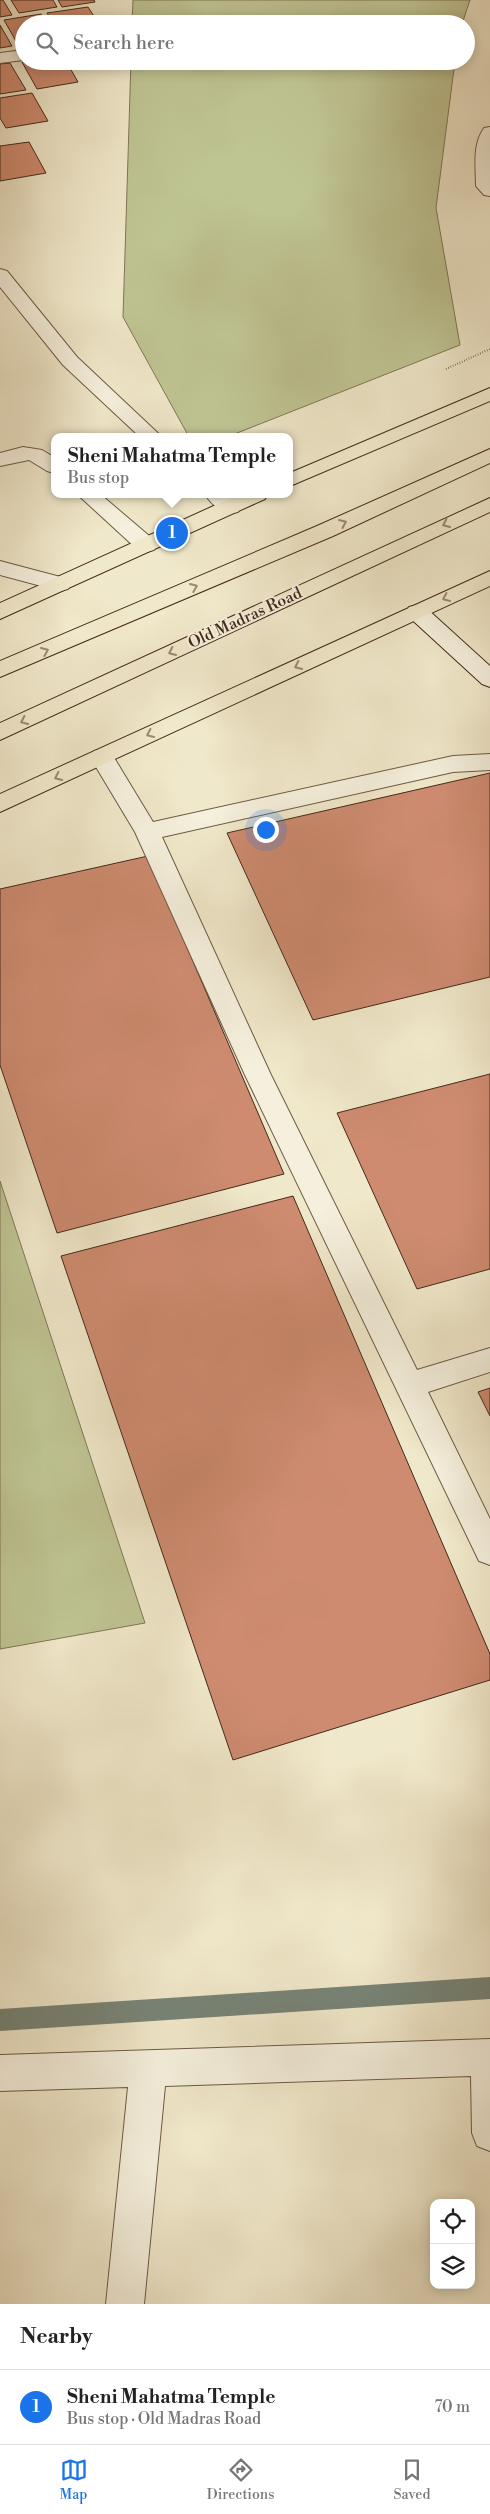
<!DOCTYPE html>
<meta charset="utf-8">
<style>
body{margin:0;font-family:"Libre Bodoni",serif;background:#f2f2f2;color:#222}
.controls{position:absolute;right:15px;bottom:15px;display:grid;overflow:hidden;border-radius:10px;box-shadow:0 2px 12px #0003}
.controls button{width:45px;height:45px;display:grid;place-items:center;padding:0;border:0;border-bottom:1px solid #e0e0e0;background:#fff;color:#222;font:25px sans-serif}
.you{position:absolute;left:265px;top:829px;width:18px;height:18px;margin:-12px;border:4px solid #fff;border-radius:50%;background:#1a73e8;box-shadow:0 0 0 8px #1a73e833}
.badge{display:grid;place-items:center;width:32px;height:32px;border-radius:50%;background:#1a73e8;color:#fff;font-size:16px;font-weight:700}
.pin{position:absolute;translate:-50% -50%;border:2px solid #fff;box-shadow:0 1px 5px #0006}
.popup{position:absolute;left:51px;top:433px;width:242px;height:65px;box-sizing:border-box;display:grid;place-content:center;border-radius:10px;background:#fff;filter:drop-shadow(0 1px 4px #0005);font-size:16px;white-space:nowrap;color:#767676}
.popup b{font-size:19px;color:#222}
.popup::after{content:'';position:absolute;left:50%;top:100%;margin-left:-10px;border:10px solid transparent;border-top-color:#fff}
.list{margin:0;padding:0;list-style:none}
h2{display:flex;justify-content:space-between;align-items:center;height:65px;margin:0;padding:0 20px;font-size:21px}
h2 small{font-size:16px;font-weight:400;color:#767676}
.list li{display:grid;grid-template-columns:32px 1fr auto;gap:15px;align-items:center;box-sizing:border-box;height:75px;padding:0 20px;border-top:1px solid #e0e0e0}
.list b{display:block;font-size:19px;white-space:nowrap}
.list p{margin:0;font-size:16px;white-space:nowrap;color:#767676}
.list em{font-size:16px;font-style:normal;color:#767676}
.icon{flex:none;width:28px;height:28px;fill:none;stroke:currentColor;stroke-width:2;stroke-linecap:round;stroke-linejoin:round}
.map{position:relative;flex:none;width:490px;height:2304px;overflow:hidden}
.search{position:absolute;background:#fff;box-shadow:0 2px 12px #0003;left:15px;right:15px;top:15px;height:55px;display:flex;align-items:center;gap:12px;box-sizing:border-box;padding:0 18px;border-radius:28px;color:#767676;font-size:19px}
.sheet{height:140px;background:#fff}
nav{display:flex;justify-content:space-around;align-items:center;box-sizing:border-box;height:70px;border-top:1px solid #e0e0e0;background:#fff;font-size:14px;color:#767676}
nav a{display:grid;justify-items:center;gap:2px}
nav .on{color:#1a73e8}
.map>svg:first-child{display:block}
.green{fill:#bfc493;stroke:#817756}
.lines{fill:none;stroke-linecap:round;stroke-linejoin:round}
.stream{fill:#778477;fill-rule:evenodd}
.building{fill:#ce8b70;stroke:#432a18}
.lane-casing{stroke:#6e5a44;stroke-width:2}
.street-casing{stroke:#6e5a44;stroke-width:2}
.secondary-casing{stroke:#432a18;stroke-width:2}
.primary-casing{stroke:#432a18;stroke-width:2}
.highway-casing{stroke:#432a18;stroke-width:2}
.path{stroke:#432a18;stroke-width:2;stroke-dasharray:0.5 2;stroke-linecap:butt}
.lane{fill:#f5f0dd;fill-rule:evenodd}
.street{fill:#f5f0dd;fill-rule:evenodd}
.secondary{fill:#f5f0dd;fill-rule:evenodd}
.primary{fill:#f0e8ca;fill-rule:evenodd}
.highway{fill:#f0e8ca;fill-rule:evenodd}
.oneway{stroke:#9a8971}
.labels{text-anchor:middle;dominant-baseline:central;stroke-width:4;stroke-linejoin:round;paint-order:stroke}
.street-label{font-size:16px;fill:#432a18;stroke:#f5f0dd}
</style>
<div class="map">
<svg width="490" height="2304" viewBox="0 0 490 2304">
<rect width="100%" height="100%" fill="#f0e8ca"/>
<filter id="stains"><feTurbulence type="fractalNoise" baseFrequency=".004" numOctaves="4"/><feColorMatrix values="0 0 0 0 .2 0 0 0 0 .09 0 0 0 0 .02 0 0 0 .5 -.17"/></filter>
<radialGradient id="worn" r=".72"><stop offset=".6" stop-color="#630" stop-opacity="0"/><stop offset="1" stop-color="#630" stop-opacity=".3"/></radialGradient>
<!-- green -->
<path class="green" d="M133,0H470L462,24H132Z
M131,61H455L436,208L460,345L227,437H189L123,317Z
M0,1181L145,1623L0,1649Z"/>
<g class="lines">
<!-- stream -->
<path class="stream" d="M490,1977V1999L0,2031V2009Z"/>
</g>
<!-- building -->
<path class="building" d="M0,0H3L12,15L0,17Z
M11,0H53L57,7L19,13Z
M58,0H94L95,2L62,7Z
M88,7L99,24H54L47,13Z
M41,14L47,24H24V42L17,43L4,20Z
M0,25L12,46L0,48Z
M29,61H66L78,82L37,89L22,62Z
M10,63L26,90L0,94V64Z
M32,93L48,121L6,128L0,118V98Z
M29,142L46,173L0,181V146Z
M490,773V977L313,1020L227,833Z
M148,856L284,1174L57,1233L0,1065V889Z
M490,1074V1269L417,1289L337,1113Z
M293,1196L490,1654V1680L233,1760L61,1256Z
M490,1388V1416L478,1392Z"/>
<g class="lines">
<defs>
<path id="lane" d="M24,50V60L0,63V53Z
M0,269L7,271L77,357L162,437H140L63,365L0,287Z
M23,447L42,450L54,457V473L47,471L29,460L0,466V453Z
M77,494H100L154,540L157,545L154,550L146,552L138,550Z
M205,494H228L241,507L238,512C224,515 212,506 205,494Z
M0,561L68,579L71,584L68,589L60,591L0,575Z
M102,749L110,751L153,822L453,756L490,754V770L453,772L162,837L271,1075L417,1370L490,1348V1372L428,1392L490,1519V1565L479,1561L245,1075L135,832L90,757L94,751Z"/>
<path id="street" d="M490,127V196L484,195L476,186C476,167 472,145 484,128Z
M490,2039V2151L477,2146L472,2133L471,2076L165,2086L144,2304H106L128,2087L0,2091V2055Z"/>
<path id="secondary" d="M417,605L425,607L490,666V687L482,684L409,617L406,612L409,607Z"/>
<path id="primary" d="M490,388V401L290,486V473Z
M240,494H268L265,499L0,619V603Z
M490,571V586L0,812V794Z"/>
<path id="highway" d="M490,449V463L333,536L0,677V661L317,526Z
M490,498V512L0,740V723Z"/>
</defs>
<!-- lane casing -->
<use href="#lane" class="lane-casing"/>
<!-- street casing -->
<use href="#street" class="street-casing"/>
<!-- secondary casing -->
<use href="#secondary" class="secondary-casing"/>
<!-- primary casing -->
<use href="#primary" class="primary-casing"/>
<!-- highway casing -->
<use href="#highway" class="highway-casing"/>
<!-- path -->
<path class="path" d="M446,369L490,349"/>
<!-- lane -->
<use href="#lane" class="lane"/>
<!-- street -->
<use href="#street" class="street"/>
<!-- secondary -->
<use href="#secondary" class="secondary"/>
<!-- primary -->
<use href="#primary" class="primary"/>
<!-- highway -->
<use href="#highway" class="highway"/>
</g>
<!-- one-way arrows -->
<defs><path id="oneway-chevron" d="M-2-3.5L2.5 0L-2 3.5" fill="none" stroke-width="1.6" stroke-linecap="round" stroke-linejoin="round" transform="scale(1.25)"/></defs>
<g class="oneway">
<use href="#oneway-chevron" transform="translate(343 523) rotate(-24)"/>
<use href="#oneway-chevron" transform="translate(446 524) rotate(155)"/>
<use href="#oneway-chevron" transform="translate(194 587) rotate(-23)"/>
<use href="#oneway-chevron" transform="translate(446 598) rotate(155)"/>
<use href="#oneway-chevron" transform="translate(45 651) rotate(-23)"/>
<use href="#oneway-chevron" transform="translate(172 652) rotate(155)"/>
<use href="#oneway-chevron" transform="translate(298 666) rotate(155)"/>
<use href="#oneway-chevron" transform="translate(24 721) rotate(155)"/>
<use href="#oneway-chevron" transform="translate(150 734) rotate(155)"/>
<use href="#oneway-chevron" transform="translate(58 777) rotate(155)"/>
</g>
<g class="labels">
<!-- street labels -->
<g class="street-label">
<text transform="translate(245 618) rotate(-25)">Old Madras Road</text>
</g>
</g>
<rect width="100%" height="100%" filter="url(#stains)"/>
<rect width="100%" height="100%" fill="url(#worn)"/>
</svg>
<div class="controls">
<button><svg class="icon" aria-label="locate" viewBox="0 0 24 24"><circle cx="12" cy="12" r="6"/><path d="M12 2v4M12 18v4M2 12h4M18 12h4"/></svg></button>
<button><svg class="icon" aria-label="layers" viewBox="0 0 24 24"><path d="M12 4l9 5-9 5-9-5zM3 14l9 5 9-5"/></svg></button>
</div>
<div class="you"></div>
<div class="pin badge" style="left:172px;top:533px">1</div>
<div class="popup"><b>Sheni Mahatma Temple</b>Bus stop</div>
<div class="search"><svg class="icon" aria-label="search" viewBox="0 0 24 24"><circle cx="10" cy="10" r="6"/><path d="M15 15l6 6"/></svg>Search here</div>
</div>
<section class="sheet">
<h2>Nearby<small></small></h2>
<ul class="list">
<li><span class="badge">1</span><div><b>Sheni Mahatma Temple</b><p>Bus stop · Old Madras Road</p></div><em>70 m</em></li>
</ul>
</section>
<nav>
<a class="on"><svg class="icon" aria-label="map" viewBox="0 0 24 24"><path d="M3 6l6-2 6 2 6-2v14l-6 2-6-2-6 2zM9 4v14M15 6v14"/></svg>Map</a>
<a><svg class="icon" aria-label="directions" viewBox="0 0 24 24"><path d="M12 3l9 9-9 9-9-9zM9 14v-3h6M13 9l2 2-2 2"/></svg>Directions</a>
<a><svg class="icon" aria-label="saved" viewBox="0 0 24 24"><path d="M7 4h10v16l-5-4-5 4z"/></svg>Saved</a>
</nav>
